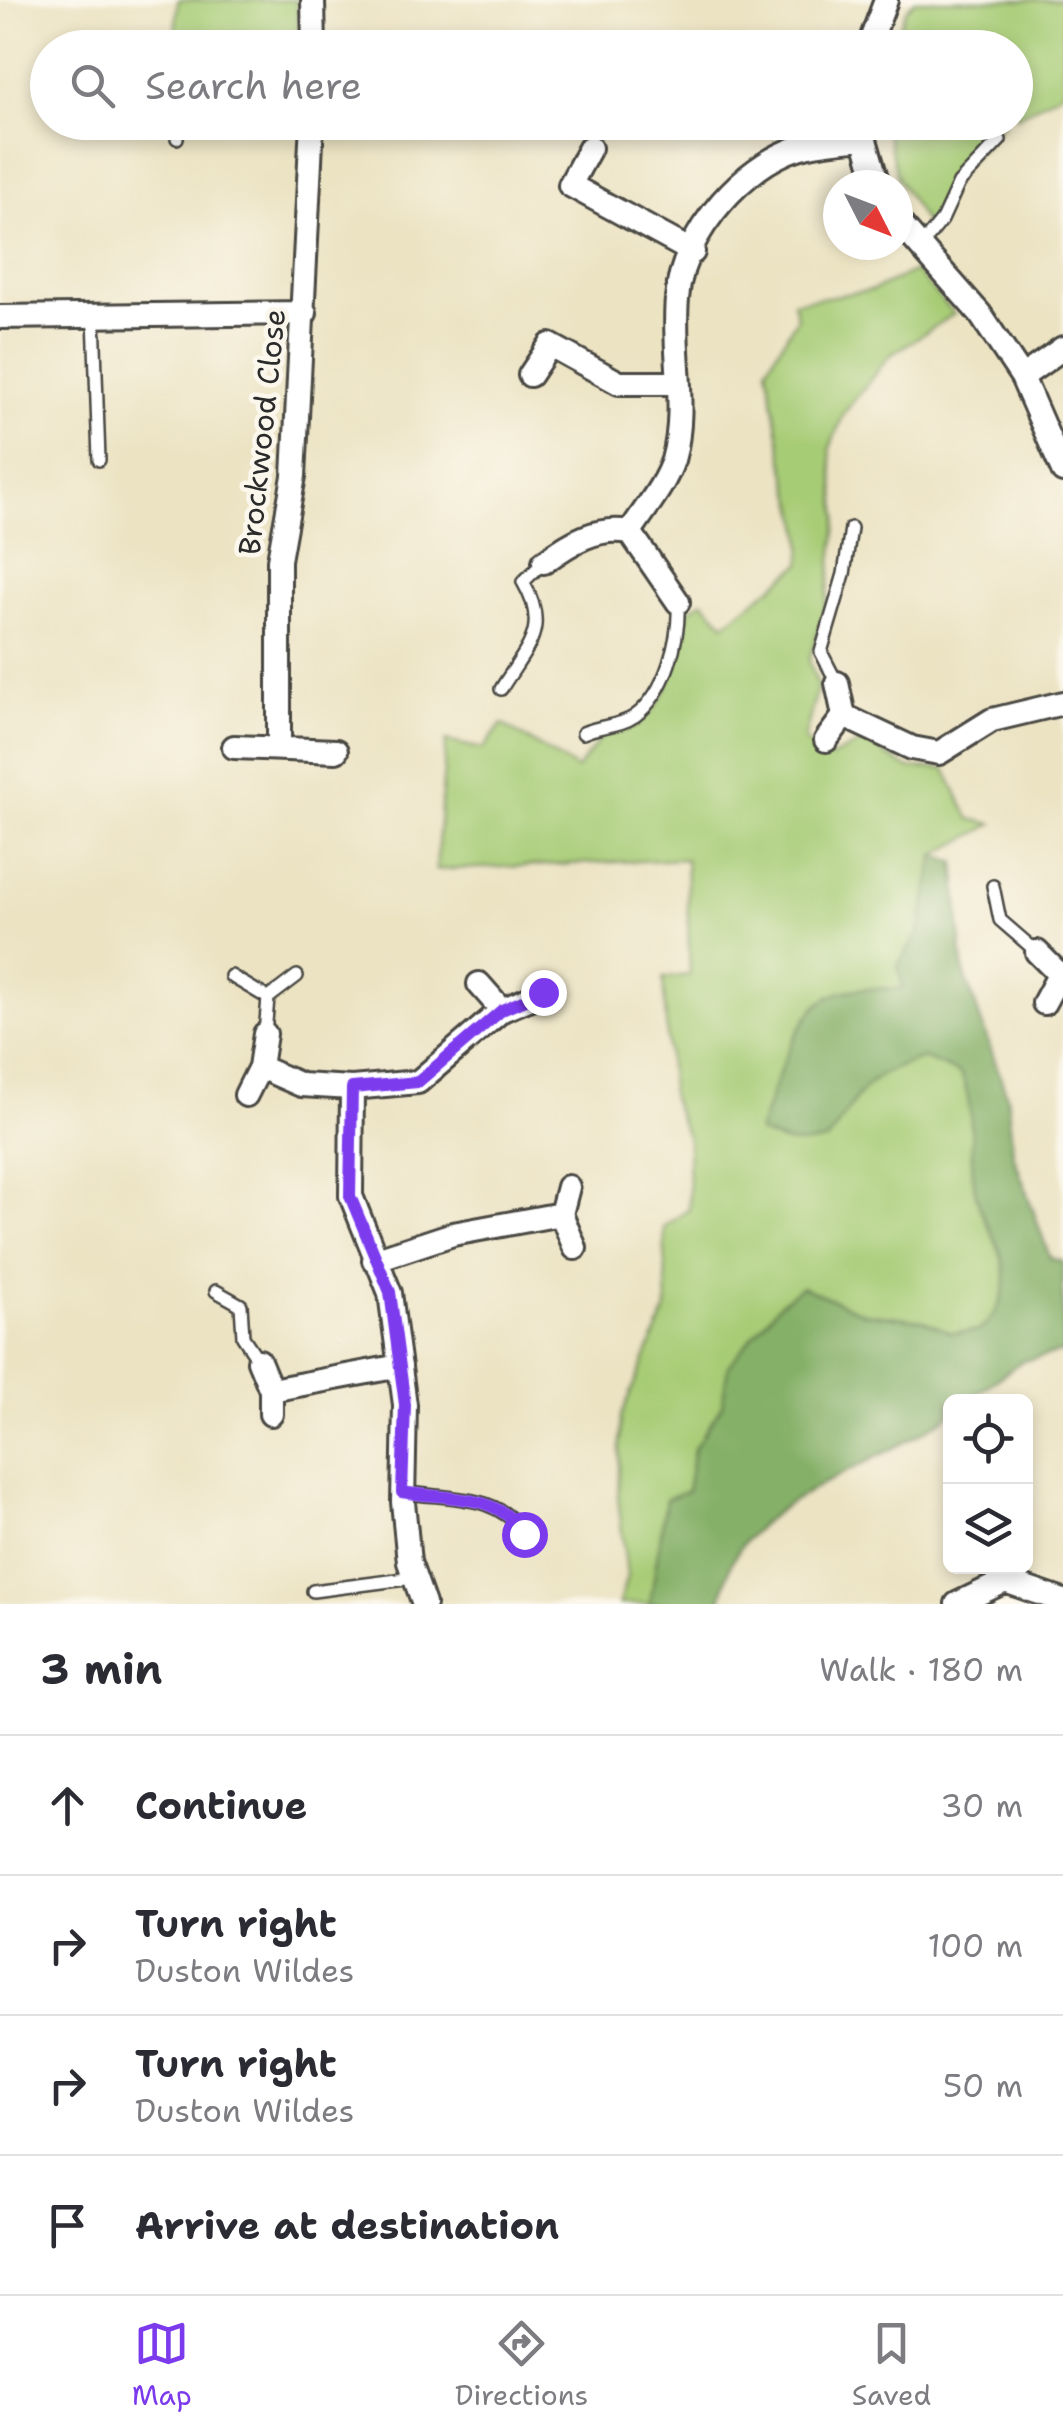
<!DOCTYPE html>
<meta charset="utf-8">
<style>
body{margin:0;font-family:"Shantell Sans",sans-serif;background:#f2f2f3;color:#2b2b33}
.controls{position:absolute;right:30px;bottom:30px;display:grid;overflow:hidden;border-radius:15px;box-shadow:0 5px 15px #0003}
.controls button{width:90px;height:90px;display:grid;place-items:center;padding:0;border:0;border-bottom:2px solid #e1e1e2;background:#fff;color:#2b2b33;font:50px sans-serif}
.compass{position:absolute;left:823px;top:170px;width:90px;height:90px;border-radius:50%;background:#fff;box-shadow:0 5px 15px #0003;rotate:132deg}
.stop{position:absolute;width:30px;height:30px;margin:-22px;border:8px solid #7c3aed;border-radius:50%;background:#fff}
.stop.end{background:#7c3aed;border-color:#fff;box-shadow:0 2px 10px #0008}
.list{margin:0;padding:0;list-style:none}
h2{display:flex;justify-content:space-between;align-items:center;height:130px;margin:0;padding:0 40px;font-size:42px}
h2 small{font-size:32px;font-weight:400;color:#7c7c81}
.list li{display:grid;grid-template-columns:65px 1fr auto;gap:30px;align-items:center;box-sizing:border-box;height:140px;padding:0 40px;border-top:2px solid #e1e1e2}
.list b{display:block;font-size:38px;white-space:nowrap}
.list p{margin:0;font-size:32px;white-space:nowrap;color:#7c7c81}
.list em{font-size:32px;font-style:normal;color:#7c7c81}
.icon{flex:none;width:55px;height:55px;fill:none;stroke:currentColor;stroke-width:2;stroke-linecap:round;stroke-linejoin:round}
.map{position:relative;flex:none;width:1063px;height:1604px;overflow:hidden}
.search{position:absolute;background:#fff;box-shadow:0 5px 15px #0003;left:30px;right:30px;top:30px;height:110px;display:flex;align-items:center;gap:25px;box-sizing:border-box;padding:0 35px;border-radius:55px;color:#7c7c81;font-size:38px}
.sheet{height:690px;background:#fff}
nav{display:flex;justify-content:space-around;align-items:center;box-sizing:border-box;height:140px;border-top:2px solid #e1e1e2;background:#fff;font-size:28px;color:#7c7c81}
nav a{display:grid;justify-items:center;gap:5px}
nav .on{color:#7c3aed}
.map>svg:first-child{display:block}
.green{fill:#a7cc76;stroke:#697c50;stroke-width:2.5}
.forest{fill:#85b067;stroke:#586e49;stroke-width:2.5}
.lines{fill:none;stroke-linecap:round;stroke-linejoin:round}
.service-casing{stroke:#484742;stroke-width:16}
.minor-casing{stroke:#484742;stroke-width:28}
.service{stroke:#fff;stroke-width:11}
.minor{stroke:#fff;stroke-width:22}
.route{stroke:#7c3aed;stroke-width:12}
.labels{text-anchor:middle;dominant-baseline:central;stroke-width:9;stroke-linejoin:round;paint-order:stroke}
.street-label{font-size:30px;fill:#2b2b2b;stroke:#fbf7ec}
</style>
<div class="map">
<svg width="1063" height="1604" viewBox="0 0 1063 1604">
<rect width="100%" height="100%" fill="#fbf7ec"/>
<filter id="ink" filterUnits="userSpaceOnUse"><feTurbulence type="fractalNoise" baseFrequency=".01" numOctaves="2"/><feDisplacementMap in="SourceGraphic" scale="20" xChannelSelector="R" yChannelSelector="G"/><feConvolveMatrix kernelMatrix="1 2 1 2 8 2 1 2 1" color-interpolation-filters="sRGB"/></filter>
<filter id="wash" filterUnits="userSpaceOnUse"><feTurbulence type="fractalNoise" baseFrequency=".0048" numOctaves="4" result="noise"/><feDisplacementMap in="SourceGraphic" scale="40" xChannelSelector="R" yChannelSelector="G"/><feGaussianBlur stdDeviation="2.25" result="paint"/><feColorMatrix in="noise" values="0 0 0 0 0 0 0 0 0 0 0 0 0 0 0 0 0 1.4 0 .05"/><feComposite in="paint" operator="in"/></filter>
<g filter="url(#wash)">
<rect width="100%" height="100%" fill="#ece3c3"/>
<!-- green -->
<path class="green" d="M178,0H296L300,38L174,47Z
M915,0H1063V91L1016,117V48L892,47L905,12Z
M884,123V122L1004,123L953,179L927,226L898,179Z
M915,271L954,314L889,356L844,413L830,448L838,517L826,606L809,660L818,686L804,740L830,758L864,741L908,768L945,769L970,819L993,824L936,855L955,862L963,970L1007,1096L1013,1154L1050,1258L1063,1262V1352L1022,1361L967,1401L950,1402V1414C887,1462 769,1491 733,1559C726,1572 724,1590 720,1604H619L627,1576L618,1498L621,1416L667,1308L664,1227L689,1209L688,1139L671,1098L663,978L690,975L686,859L436,870L446,741L483,749L502,724L577,769L604,734C666,731 678,662 687,611L703,601L725,624L801,564C807,529 791,496 784,463C778,431 773,399 767,368L797,318L793,302L873,290Z"/>
<!-- forest -->
<path class="forest" d="M935,855L955,862L963,970L1007,1096L1013,1154L1050,1258L1063,1262V1352L1022,1361L967,1401L950,1402V1414C888,1462 769,1491 733,1559C726,1572 724,1590 720,1604H650L666,1499L687,1491L694,1449L722,1405L728,1366L782,1301L802,1287L864,1313L922,1320L952,1333L979,1331C994,1316 1005,1301 1005,1278C1005,1249 987,1230 979,1205C965,1164 979,1118 961,1074L924,1058C861,1077 863,1090 828,1140C800,1148 784,1144 758,1132C773,1094 793,1012 833,995C855,986 880,989 903,988L898,965L919,933Z"/>
</g>
<g filter="url(#ink)">
<g class="lines">
<defs>
<path id="service" d="M177,138L179,122
M920,247L942,220L959,183L1000,140
M94,316L99,460
M837,683L821,652L844,574L851,528
M501,689C526,648 551,630 523,582L544,562
M583,733C600,725 619,727 635,716C666,693 680,639 678,602
M993,886L1000,920L1037,952
M231,976L268,998L297,976
M265,1034L268,998
M216,1291L241,1305L243,1337L259,1361
M402,1492C448,1500 498,1492 524,1534
M313,1591L413,1578"/>
<path id="minor" d="M313,0L314,48
M868,48L886,0
M861,126L878,185
M590,148L570,185L693,252
M898,221L980,314L1022,377L1063,471
M0,317L305,313
M530,375L550,345L619,383H677
M1022,377L1063,348
M630,532C644,510 665,485 673,460C688,408 672,352 677,299C681,240 734,175 787,152C809,142 838,141 862,138
M544,562C571,542 597,526 630,532L678,602
M844,716L912,748L939,753L992,720L1063,703
M826,740L844,716L837,683
M234,747L336,751
M279,747V560L294,476L312,122
M1037,952L1063,978
M479,984L502,1010
M1044,1003L1058,977
M260,1067L301,1085L352,1088
M246,1095L260,1067L265,1034
M561,1214L568,1187
M374,1260L453,1234L561,1214L575,1248
M259,1361L271,1390V1414
M271,1390L400,1366
M424,1604L409,1562L403,1502L405,1405L390,1293L351,1196L352,1088L418,1082L502,1010L543,993
M957,1604L1005,1581L1063,1601"/>
</defs>
<!-- service casing -->
<use href="#service" class="service-casing"/>
<!-- minor casing -->
<use href="#minor" class="minor-casing"/>
<!-- service -->
<use href="#service" class="service"/>
<!-- minor -->
<use href="#minor" class="minor"/>
</g>
</g>
<g class="lines" filter="url(#ink)">
<!-- route -->
<path class="route" d="M524,1534C498,1492 448,1500 402,1492L405,1405L390,1292L350,1196L352,1088L418,1082L502,1010L543,992"/>
</g>
<g class="labels">
<!-- street labels -->
<g class="street-label">
<text transform="translate(262 432) rotate(-84)">Brockwood Close</text>
</g>
</g>
</svg>
<div class="controls">
<button><svg class="icon" aria-label="locate" viewBox="0 0 24 24"><circle cx="12" cy="12" r="6"/><path d="M12 2v4M12 18v4M2 12h4M18 12h4"/></svg></button>
<button><svg class="icon" aria-label="layers" viewBox="0 0 24 24"><path d="M12 4l9 5-9 5-9-5zM3 14l9 5 9-5"/></svg></button>
</div>
<svg class="compass" viewBox="-18 -18 36 36"><path d="M0-13l5 13h-10z" fill="#e53935"/><path d="M0 13l5-13h-10z" fill="#7c7c81"/></svg>
<div class="stop" style="left:524px;top:1534px"></div>
<div class="stop end" style="left:543px;top:992px"></div>
<div class="search"><svg class="icon" aria-label="search" viewBox="0 0 24 24"><circle cx="10" cy="10" r="6"/><path d="M15 15l6 6"/></svg>Search here</div>
</div>
<section class="sheet">
<h2>3 min<small>Walk · 180 m</small></h2>
<ul class="list">
<li><svg class="icon" aria-label="ahead" viewBox="0 0 24 24"><path d="M12 20V5M6 11l6-6 6 6"/></svg><div><b>Continue</b></div><em>30 m</em></li>
<li><svg class="icon" aria-label="right" viewBox="0 0 24 24"><path d="M7 20v-9h11M14 6l5 5-5 5"/></svg><div><b>Turn right</b><p>Duston Wildes</p></div><em>100 m</em></li>
<li><svg class="icon" aria-label="right" viewBox="0 0 24 24"><path d="M7 20v-9h11M14 6l5 5-5 5"/></svg><div><b>Turn right</b><p>Duston Wildes</p></div><em>50 m</em></li>
<li><svg class="icon" aria-label="arrive" viewBox="0 0 24 24"><path d="M6 21V4h12l-3 4 3 4H6"/></svg><div><b>Arrive at destination</b></div></li>
</ul>
</section>
<nav>
<a class="on"><svg class="icon" aria-label="map" viewBox="0 0 24 24"><path d="M3 6l6-2 6 2 6-2v14l-6 2-6-2-6 2zM9 4v14M15 6v14"/></svg>Map</a>
<a><svg class="icon" aria-label="directions" viewBox="0 0 24 24"><path d="M12 3l9 9-9 9-9-9zM9 14v-3h6M13 9l2 2-2 2"/></svg>Directions</a>
<a><svg class="icon" aria-label="saved" viewBox="0 0 24 24"><path d="M7 4h10v16l-5-4-5 4z"/></svg>Saved</a>
</nav>
